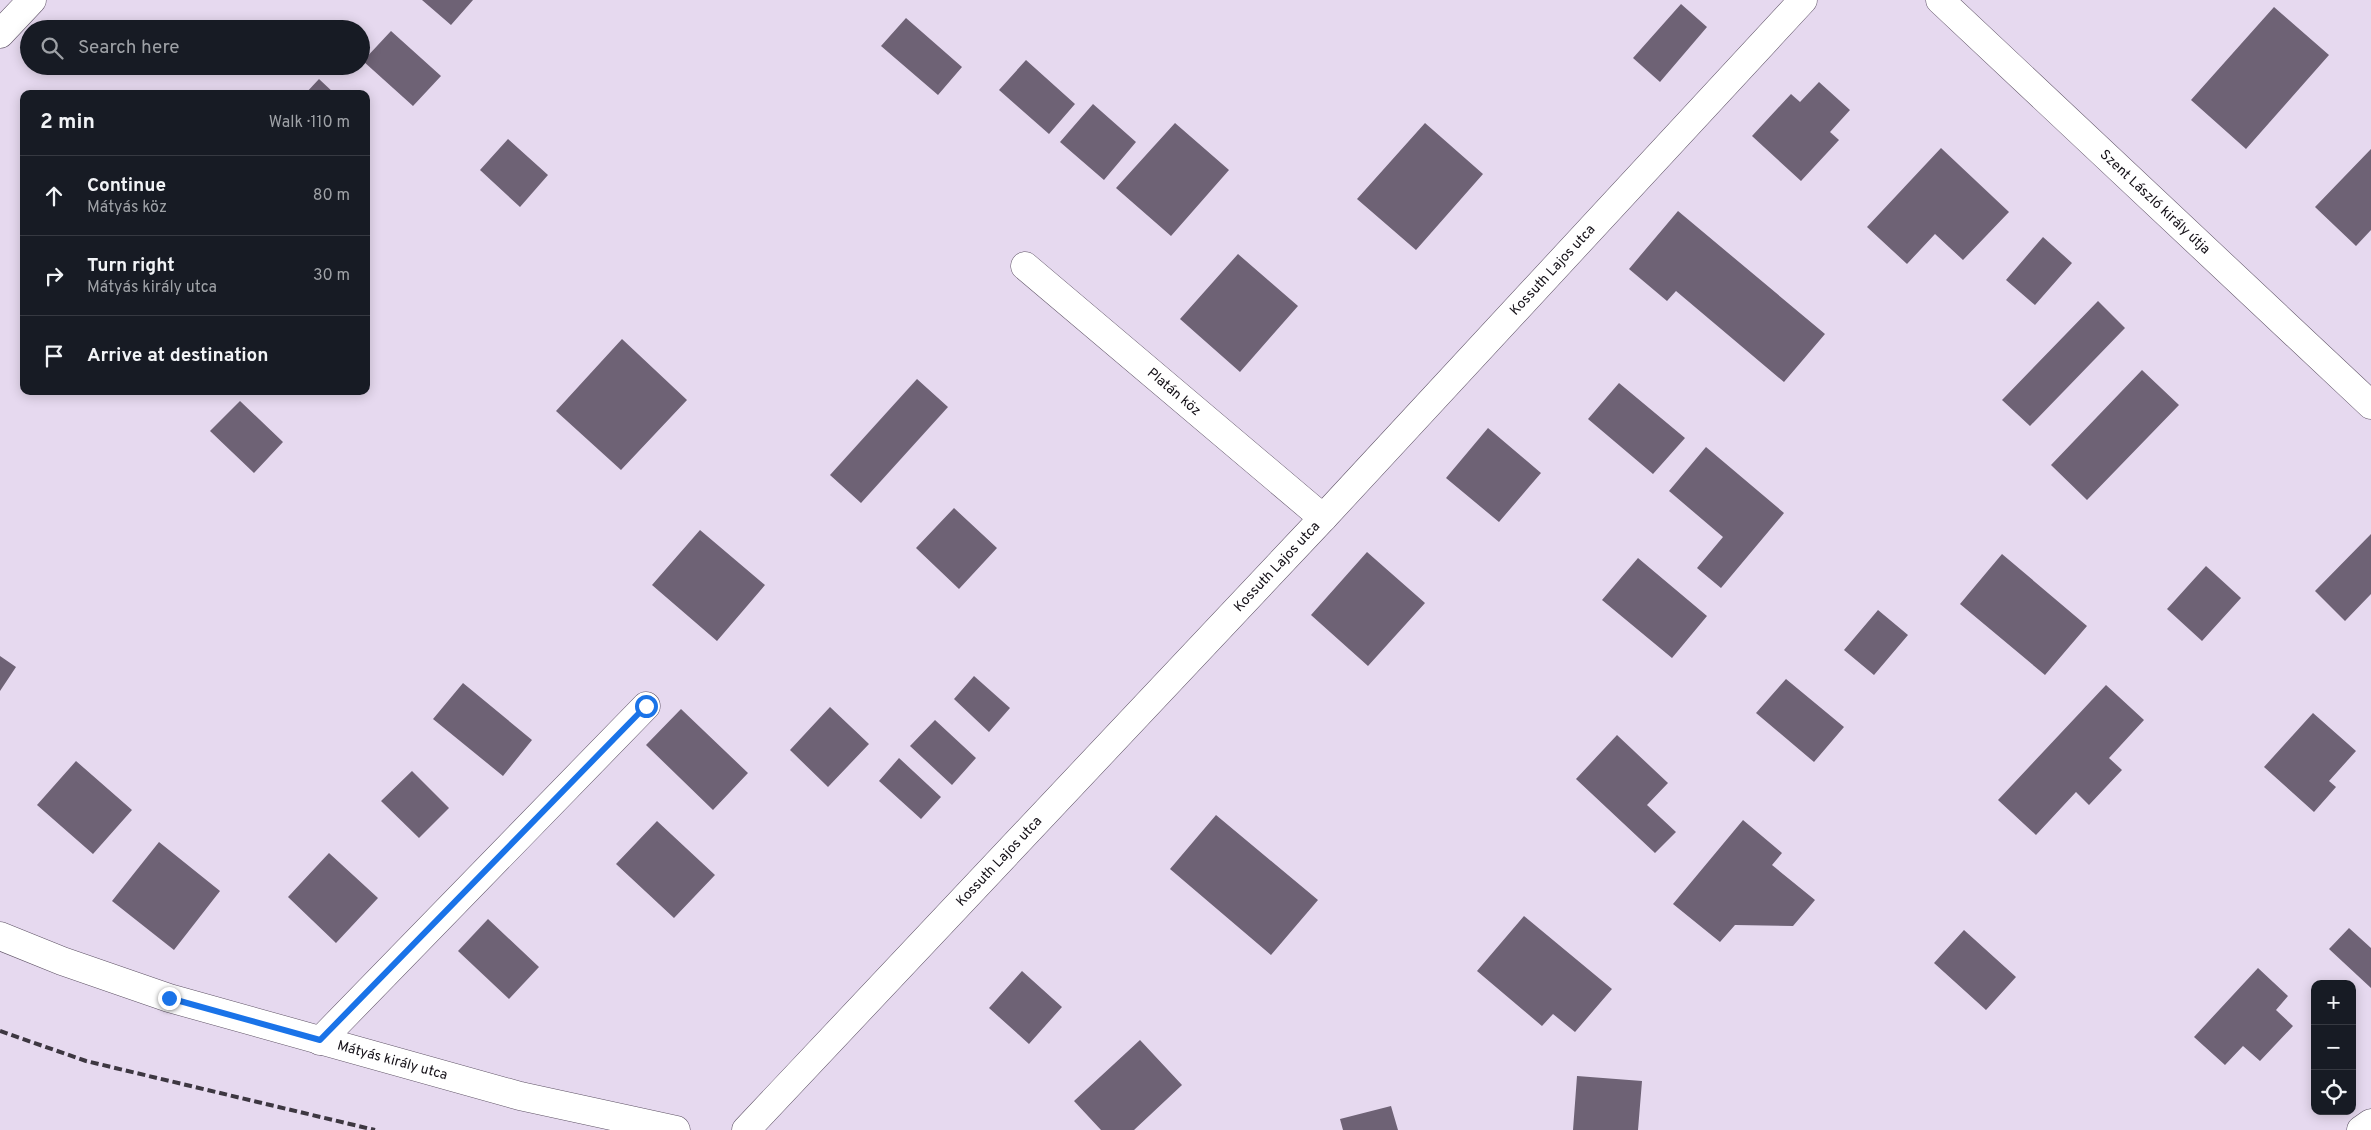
<!DOCTYPE html>
<meta charset="utf-8">
<style>
body{margin:0;font-family:Overpass,sans-serif;background:#20242c;color:#f1f3f6}
.controls{position:absolute;right:15px;bottom:15px;display:grid;overflow:hidden;border-radius:10px;box-shadow:0 2px 12px #0003}
.controls button{width:45px;height:45px;display:grid;place-items:center;padding:0;border:0;border-bottom:1px solid #363941;background:#171b24;color:#f1f3f6;font:25px sans-serif}
.stop{position:absolute;width:15px;height:15px;margin:-11px;border:4px solid #1a73e8;border-radius:50%;background:#fff}
.stop.end{background:#1a73e8;border-color:#fff;box-shadow:0 1px 5px #0008}
.list{margin:0;padding:0;list-style:none}
h2{display:flex;justify-content:space-between;align-items:center;height:65px;margin:0;padding:0 20px;font-size:21px}
h2 small{font-size:16px;font-weight:400;color:#9ea1a6}
.list li{display:grid;grid-template-columns:32px 1fr auto;gap:15px;align-items:center;box-sizing:border-box;height:80px;padding:0 20px;border-top:1px solid #363941}
.list b{display:block;font-size:19px;white-space:nowrap}
.list p{margin:0;font-size:16px;white-space:nowrap;color:#9ea1a6}
.list em{font-size:16px;font-style:normal;color:#9ea1a6}
.icon{flex:none;width:28px;height:28px;fill:none;stroke:currentColor;stroke-width:2;stroke-linecap:round;stroke-linejoin:round}
.map{position:relative;flex:none;width:2371px;height:1130px;overflow:hidden}
.search{position:absolute;background:#171b24;box-shadow:0 2px 12px #0003;left:20px;top:20px;width:350px;height:55px;display:flex;align-items:center;gap:12px;box-sizing:border-box;padding:0 18px;border-radius:28px;color:#9ea1a6;font-size:19px}
.panel{position:absolute;background:#171b24;box-shadow:0 2px 12px #0003;left:20px;top:90px;width:350px;height:305px;border-radius:10px}
.map>svg:first-child{display:block}
.building{fill:#6e6275}
.lines{fill:none;stroke-linecap:round;stroke-linejoin:round}
.minor-casing{stroke:#5e5265;stroke-width:29}
.minor{stroke:#fff;stroke-width:28}
.rail{stroke:#3d3741;stroke-width:4;stroke-dasharray:8 4;stroke-linecap:butt}
.route{stroke:#1a73e8;stroke-width:6}
.labels{text-anchor:middle;dominant-baseline:central;stroke-width:4;stroke-linejoin:round;paint-order:stroke}
.street-label{font-size:14px;fill:#151118;stroke:#fff}
</style>
<div class="map">
<svg width="2371" height="1130" viewBox="0 0 2371 1130">
<rect width="100%" height="100%" fill="#e6d9ef"/>
<!-- building -->
<path class="building" d="M422,0H473L451,25Z
M1681,4L1707,27L1660,82L1633,58Z
M2274,7L2329,55L2246,149L2191,100Z
M906,18L962,67L938,95L881,46Z
M391,31L441,76L413,106L363,61Z
M1026,60L1075,104L1049,134L999,90Z
M319,79L335,94H305Z
M1819,82L1850,110L1830,132L1839,140L1801,181L1752,136L1791,94L1800,102Z
M1093,104L1136,142L1104,180L1060,142Z
M1175,123L1229,170L1171,236L1116,188Z
M1425,123L1483,174L1416,250L1357,199Z
M508,139L548,175L520,207L480,170Z
M1941,148L2009,212L1963,260L1935,234L1907,264L1867,227Z
M2371,149V230L2356,246L2315,207Z
M1678,211L1825,334L1784,382L1676,291L1667,301L1629,269Z
M2043,237L2072,263L2035,305L2006,280Z
M1238,254L1298,306L1240,372L1180,319Z
M2098,301L2125,328L2030,426L2002,400Z
M622,339L687,400L621,470L556,411Z
M2142,370L2179,405L2087,500L2051,465Z
M917,379L948,407L861,503L830,475Z
M1619,383L1685,438L1653,474L1588,419Z
M240,401L283,442L254,473L210,431Z
M1488,428L1541,473L1499,522L1446,478Z
M1706,447L1784,513L1721,588L1697,568L1723,537L1669,491Z
M954,508L997,548L959,589L916,548Z
M700,530L765,585L717,641L652,585Z
M2371,534V594L2345,621L2315,591Z
M1367,552L1425,603L1368,666L1311,615Z
M2002,554L2087,626L2045,675L1960,604Z
M1638,558L1707,616L1672,658L1602,600Z
M2206,566L2241,598L2202,641L2167,609Z
M1878,610L1908,635L1874,675L1844,650Z
M0,656L16,667L0,691Z
M974,676L1010,708L989,732L954,699Z
M1786,679L1844,727L1814,762L1756,713Z
M463,683L532,740L503,776L433,719Z
M2106,685L2144,720L2109,758L2122,770L2089,805L2076,792L2036,835L1998,800Z
M830,707L869,744L828,787L790,750Z
M681,709L748,773L713,810L646,745Z
M2313,713L2356,751L2329,781L2336,787L2314,812L2264,767Z
M935,720L976,758L952,785L910,746Z
M1617,735L1668,783L1647,805L1676,832L1655,853L1576,779Z
M899,758L941,797L921,819L879,781Z
M76,761L132,810L93,854L37,805Z
M412,771L449,808L419,838L381,801Z
M1216,815L1318,900L1271,955L1170,869Z
M1743,820L1782,853L1772,865L1815,900L1793,926L1735,925L1720,942L1673,904Z
M657,821L715,875L674,918L616,864Z
M159,842L220,891L174,950L112,901Z
M329,853L378,898L336,943L288,897Z
M1524,916L1612,989L1575,1032L1553,1014L1542,1026L1477,971Z
M488,919L539,967L509,999L458,951Z
M2349,928L2371,948V988L2329,949Z
M1964,930L2016,977L1986,1010L1934,963Z
M2258,968L2288,996L2276,1010L2293,1026L2260,1061L2243,1046L2225,1065L2194,1037Z
M1022,971L1062,1007L1029,1044L989,1008Z
M1140,1040L1182,1085L1134,1130H1101L1074,1101Z
M1577,1076L1642,1081L1638,1130H1573Z
M1391,1106L1398,1130H1343L1340,1119Z"/>
<g class="lines">
<defs>
<g id="minor">
<path id="s1" d="M1940,0L2371,405"/>
<path d="M0,34L32,0"/>
<path id="s2" d="M1025,266L1323,518"/>
<path id="s3" d="M0,936L62,961L169,998L520,1096L676,1130"/>
<path d="M320,1041L646,706"/>
<path id="s4" d="M746,1130L1323,518L1803,0"/>
<path d="M2361,1130L2371,1123"/>
</g>
</defs>
<!-- minor casing -->
<use href="#minor" class="minor-casing"/>
<!-- minor -->
<use href="#minor" class="minor"/>
<!-- rail -->
<path class="rail" d="M0,1031L86,1061L375,1130"/>
</g>
<g class="lines">
<!-- route -->
<path class="route" d="M169,998L320,1040L646,706"/>
</g>
<g class="labels">
<!-- street labels -->
<g class="street-label">
<text stroke="none"><textPath href="#s1" startOffset="295">Szent László király útja</textPath></text>
<text stroke="none"><textPath href="#s4" startOffset="1179">Kossuth Lajos utca</textPath></text>
<text stroke="none"><textPath href="#s2" startOffset="195">Platán köz</textPath></text>
<text stroke="none"><textPath href="#s4" startOffset="774">Kossuth Lajos utca</textPath></text>
<text stroke="none"><textPath href="#s4" startOffset="369">Kossuth Lajos utca</textPath></text>
<text stroke="none"><textPath href="#s3" startOffset="412">Mátyás király utca</textPath></text>
</g>
</g>
</svg>
<div class="controls">
<button>+</button>
<button>−</button>
<button><svg class="icon" aria-label="locate" viewBox="0 0 24 24"><circle cx="12" cy="12" r="6"/><path d="M12 2v4M12 18v4M2 12h4M18 12h4"/></svg></button>
</div>
<div class="stop" style="left:646px;top:706px"></div>
<div class="stop end" style="left:169px;top:998px"></div>
<div class="search"><svg class="icon" aria-label="search" viewBox="0 0 24 24"><circle cx="10" cy="10" r="6"/><path d="M15 15l6 6"/></svg>Search here</div>
<section class="panel">
<h2>2 min<small>Walk · 110 m</small></h2>
<ul class="list">
<li><svg class="icon" aria-label="ahead" viewBox="0 0 24 24"><path d="M12 20V5M6 11l6-6 6 6"/></svg><div><b>Continue</b><p>Mátyás köz</p></div><em>80 m</em></li>
<li><svg class="icon" aria-label="right" viewBox="0 0 24 24"><path d="M7 20v-9h11M14 6l5 5-5 5"/></svg><div><b>Turn right</b><p>Mátyás király utca</p></div><em>30 m</em></li>
<li><svg class="icon" aria-label="arrive" viewBox="0 0 24 24"><path d="M6 21V4h12l-3 4 3 4H6"/></svg><div><b>Arrive at destination</b></div></li>
</ul>
</section>
</div>
